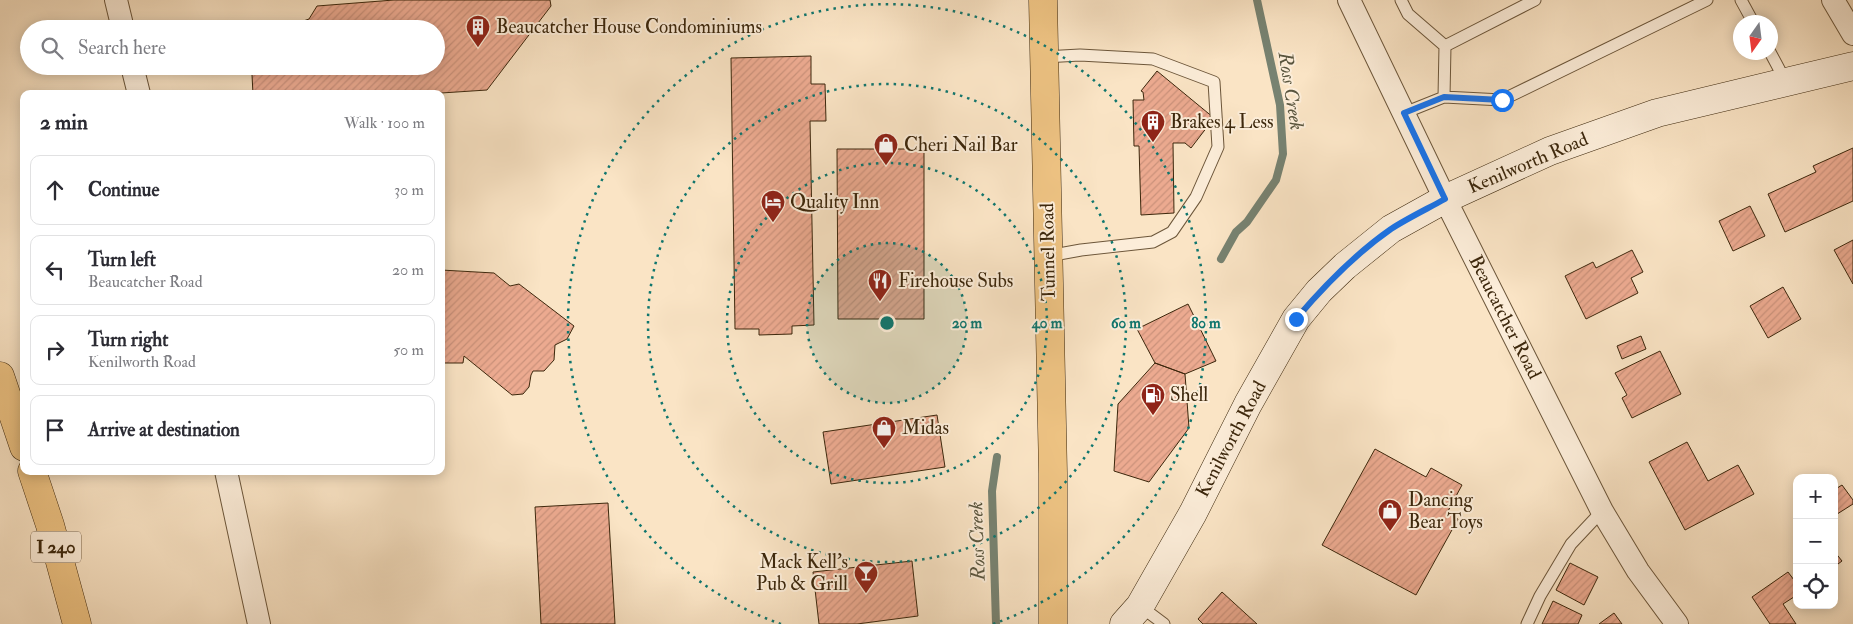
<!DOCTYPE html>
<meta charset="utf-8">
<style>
body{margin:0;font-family:"IM FELL Double Pica",serif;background:#f2f2f3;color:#2b2b33}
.controls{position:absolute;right:15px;bottom:15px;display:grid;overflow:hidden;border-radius:10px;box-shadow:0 2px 12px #0003}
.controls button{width:45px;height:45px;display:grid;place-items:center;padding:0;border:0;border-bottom:1px solid #e1e1e2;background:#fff;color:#2b2b33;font:25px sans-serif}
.compass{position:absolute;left:1733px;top:15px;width:45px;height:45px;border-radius:50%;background:#fff;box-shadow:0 2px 12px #0003;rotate:194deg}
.stop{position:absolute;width:15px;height:15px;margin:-11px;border:4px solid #1a73e8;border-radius:50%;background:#fff}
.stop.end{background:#1a73e8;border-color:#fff;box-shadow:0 1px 5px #0008}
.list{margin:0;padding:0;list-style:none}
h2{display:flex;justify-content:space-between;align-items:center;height:65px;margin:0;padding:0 20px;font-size:21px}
h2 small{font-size:16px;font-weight:400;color:#7c7c81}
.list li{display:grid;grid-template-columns:32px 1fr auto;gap:15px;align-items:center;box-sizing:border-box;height:70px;margin:0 10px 10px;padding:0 10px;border:1px solid #e1e1e2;border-radius:10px}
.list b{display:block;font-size:19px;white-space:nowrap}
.list p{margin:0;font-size:16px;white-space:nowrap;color:#7c7c81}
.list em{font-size:16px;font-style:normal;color:#7c7c81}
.icon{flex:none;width:28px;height:28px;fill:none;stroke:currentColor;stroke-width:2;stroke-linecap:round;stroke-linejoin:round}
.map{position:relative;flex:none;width:1853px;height:624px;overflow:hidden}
.search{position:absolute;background:#fff;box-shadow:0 2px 12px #0003;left:20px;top:20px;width:425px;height:55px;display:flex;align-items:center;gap:12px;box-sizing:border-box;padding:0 18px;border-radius:28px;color:#7c7c81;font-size:19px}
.panel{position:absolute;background:#fff;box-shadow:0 2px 12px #0003;left:20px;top:90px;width:425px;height:385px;border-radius:10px}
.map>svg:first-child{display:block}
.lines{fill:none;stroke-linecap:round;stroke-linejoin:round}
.stream{stroke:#778271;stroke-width:8}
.building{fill:url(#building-hatch);stroke:#3c270c}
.lane-casing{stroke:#6c563a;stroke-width:13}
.street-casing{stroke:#6c563a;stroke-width:24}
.secondary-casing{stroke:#3c270c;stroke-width:29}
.primary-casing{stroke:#3c270c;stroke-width:29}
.highway-casing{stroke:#3c270c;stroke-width:29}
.lane{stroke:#fcedd9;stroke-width:11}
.street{stroke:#fcedd9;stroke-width:22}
.secondary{stroke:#fcedd9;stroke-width:28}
.primary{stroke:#edc282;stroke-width:28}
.highway{stroke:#edc282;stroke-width:28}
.route{stroke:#1a73e8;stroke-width:6}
.ring{fill:none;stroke:#0f766e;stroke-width:2.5;stroke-dasharray:2.5 5}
.labels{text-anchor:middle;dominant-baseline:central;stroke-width:4;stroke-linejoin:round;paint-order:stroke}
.shield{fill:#fcedd9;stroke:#76624a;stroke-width:1}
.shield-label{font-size:18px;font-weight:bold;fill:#3c270c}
.poi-label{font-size:19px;fill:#3c270c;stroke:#fcedd9;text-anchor:start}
.street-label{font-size:19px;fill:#3c270c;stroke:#fcedd9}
.water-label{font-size:20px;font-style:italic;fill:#59553e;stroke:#fcedd9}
.centre{fill:#0f766e;stroke:#fcedd9;stroke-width:2.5}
.ring-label{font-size:15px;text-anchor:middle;font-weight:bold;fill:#0f766e;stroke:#fcedd9;stroke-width:4;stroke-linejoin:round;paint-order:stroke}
</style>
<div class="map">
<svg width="1853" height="624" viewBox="0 0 1853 624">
<defs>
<pattern id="building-hatch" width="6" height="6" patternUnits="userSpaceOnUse" patternTransform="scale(1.25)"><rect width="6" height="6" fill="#ecaa90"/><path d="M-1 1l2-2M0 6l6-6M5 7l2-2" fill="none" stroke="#cb927b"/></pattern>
</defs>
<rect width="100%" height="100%" fill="#fae4c5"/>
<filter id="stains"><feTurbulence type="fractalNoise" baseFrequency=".004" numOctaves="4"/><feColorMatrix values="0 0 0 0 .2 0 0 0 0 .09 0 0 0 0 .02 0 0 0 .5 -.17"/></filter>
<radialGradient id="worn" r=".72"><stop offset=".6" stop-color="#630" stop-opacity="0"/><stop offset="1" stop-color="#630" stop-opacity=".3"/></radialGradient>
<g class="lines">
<!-- stream -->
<path class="stream" d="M1221,259L1236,232L1247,222L1276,180L1283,154L1280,105L1257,0
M996,624L992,491L997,457"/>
</g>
<!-- building -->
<path class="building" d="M394,0H550L551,6L487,90L426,94H253L252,75L260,66H436V29H278L282,24H295L309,19L317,6Z
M811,56V84H825L826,121H810L814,325L792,326V334L759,335V329H735L731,58Z
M1157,71L1214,118L1191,148L1185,143H1173L1174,213L1141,215L1139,146H1134L1133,100H1144L1143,92L1141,91Z
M1853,148V201L1785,232L1768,194L1816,172L1813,166Z
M837,149H924V319H838Z
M1750,206L1765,236L1733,251L1719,221Z
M1853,240V284L1834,250Z
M1632,250L1643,272L1631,278L1638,293L1586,319L1565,276L1593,262L1596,268Z
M441,270L494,273L510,286L519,284L574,326L567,339L555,345L554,360L544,371H533L531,375L529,387L523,394L512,395L464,356L463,363H441Z
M1783,287L1801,319L1768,338L1750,306Z
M1188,304L1216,361L1185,374L1155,363L1137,329Z
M1641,336L1646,349L1622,359L1617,346Z
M1660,351L1681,394L1632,418L1622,398L1627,395L1615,373Z
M1155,363L1185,374L1189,428L1149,482L1114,471L1118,404Z
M937,415L945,467L831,484L823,432Z
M1687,442L1708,481L1738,465L1754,494L1685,530L1649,462Z
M1375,449L1426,477L1431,468L1462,485L1447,513L1458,519L1416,595L1322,545Z
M1842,485L1853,500V504L1834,516V490Z
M608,503L615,624H541L535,507Z
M1834,551L1842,561L1834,567Z
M912,561L918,616L857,624H819L813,572Z
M1570,563L1598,577L1584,605L1556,590Z
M1788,572L1797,584V595L1783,604L1796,624H1770L1752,597Z
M1222,592L1257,624H1203L1198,619Z
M1553,601L1582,615L1578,624H1542Z
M1614,613L1622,624H1599Z"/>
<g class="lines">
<defs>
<path id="lane" d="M1401,0L1408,14L1445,46
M1741,0L1753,22
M1770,52L1786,82
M1044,57L1080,55L1153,59L1214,82L1218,147L1196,197L1172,232L1153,242L1081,250L1048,256
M1444,97L1445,46L1535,0
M1404,113L1444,97L1502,100L1707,0
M1140,606L1164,624
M1527,624L1540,596L1571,544L1602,511"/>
<path id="street" d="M116,0L123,29
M1349,0L1445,199L1602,511L1638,571L1677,624
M1833,0L1853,34
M132,66L139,94
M226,471L259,624"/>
<path id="secondary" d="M1124,624L1140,606L1193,513L1248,404L1296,319L1319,291L1345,266L1391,229L1445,199L1550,151L1657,113L1853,66"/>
<path id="primary" d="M1043,0L1053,473V624"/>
<path id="highway" d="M0,376L24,447
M32,471L50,525L77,624"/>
</defs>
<!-- lane casing -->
<use href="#lane" class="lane-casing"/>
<!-- street casing -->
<use href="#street" class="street-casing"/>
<!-- secondary casing -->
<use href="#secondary" class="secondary-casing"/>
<!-- primary casing -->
<use href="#primary" class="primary-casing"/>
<!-- highway casing -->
<use href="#highway" class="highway-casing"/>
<!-- lane -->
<use href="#lane" class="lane"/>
<!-- street -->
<use href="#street" class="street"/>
<!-- secondary -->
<use href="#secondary" class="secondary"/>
<!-- primary -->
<use href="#primary" class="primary"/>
<!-- highway -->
<use href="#highway" class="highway"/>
</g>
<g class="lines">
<!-- route -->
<path class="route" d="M1296,319C1324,286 1355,254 1391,229C1408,218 1427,209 1445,199L1404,113L1444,97L1502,100"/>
</g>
<!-- distance rings -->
<circle cx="887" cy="323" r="80" fill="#0f766e" fill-opacity=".12"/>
<g class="ring">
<circle cx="887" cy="323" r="80"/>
<circle cx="887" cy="323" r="160"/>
<circle cx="887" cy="323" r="239"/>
<path d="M781 624A319 319 0 1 1 993 624"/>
</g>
<!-- icons -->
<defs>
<symbol id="building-pin" viewBox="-11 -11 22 30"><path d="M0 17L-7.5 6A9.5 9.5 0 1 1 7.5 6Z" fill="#8f2418" stroke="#fcedd9"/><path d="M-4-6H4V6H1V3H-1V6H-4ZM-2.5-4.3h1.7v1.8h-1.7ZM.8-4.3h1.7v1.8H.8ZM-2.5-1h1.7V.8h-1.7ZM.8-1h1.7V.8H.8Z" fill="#fff"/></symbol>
<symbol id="shop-pin" viewBox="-11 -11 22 30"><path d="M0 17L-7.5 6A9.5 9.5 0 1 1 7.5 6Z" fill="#8f2418" stroke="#fcedd9"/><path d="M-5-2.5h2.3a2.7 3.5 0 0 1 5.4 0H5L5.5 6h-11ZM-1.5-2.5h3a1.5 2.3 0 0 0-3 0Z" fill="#fff"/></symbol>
<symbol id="hotel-pin" viewBox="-11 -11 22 30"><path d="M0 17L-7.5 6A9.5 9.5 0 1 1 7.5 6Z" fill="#8f2418" stroke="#fcedd9"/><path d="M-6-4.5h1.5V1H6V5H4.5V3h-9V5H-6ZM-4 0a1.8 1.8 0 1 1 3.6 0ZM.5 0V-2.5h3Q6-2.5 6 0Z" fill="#fff"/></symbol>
<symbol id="restaurant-pin" viewBox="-11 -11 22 30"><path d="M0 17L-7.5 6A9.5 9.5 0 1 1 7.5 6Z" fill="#8f2418" stroke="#fcedd9"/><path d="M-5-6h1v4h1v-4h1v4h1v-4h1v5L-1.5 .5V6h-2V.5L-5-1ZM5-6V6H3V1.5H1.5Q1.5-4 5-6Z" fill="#fff"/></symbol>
<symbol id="fuel-pin" viewBox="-11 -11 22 30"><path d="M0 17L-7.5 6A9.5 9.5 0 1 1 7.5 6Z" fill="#8f2418" stroke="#fcedd9"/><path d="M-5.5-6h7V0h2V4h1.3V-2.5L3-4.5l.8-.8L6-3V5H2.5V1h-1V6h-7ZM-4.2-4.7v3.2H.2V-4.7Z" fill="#fff"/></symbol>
<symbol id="bar-pin" viewBox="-11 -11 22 30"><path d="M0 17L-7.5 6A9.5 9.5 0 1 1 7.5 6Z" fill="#8f2418" stroke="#fcedd9"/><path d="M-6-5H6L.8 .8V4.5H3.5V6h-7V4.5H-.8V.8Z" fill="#fff"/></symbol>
</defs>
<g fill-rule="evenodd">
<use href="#building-pin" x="464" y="13" width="28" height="38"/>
<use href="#building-pin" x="1139" y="108" width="28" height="38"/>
<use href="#shop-pin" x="872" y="131" width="28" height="38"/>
<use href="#hotel-pin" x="759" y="188" width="28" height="38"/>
<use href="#restaurant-pin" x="866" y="267" width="28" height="38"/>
<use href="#fuel-pin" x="1139" y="381" width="28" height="38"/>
<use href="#shop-pin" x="870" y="414" width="28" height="38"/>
<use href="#shop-pin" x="1376" y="497" width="28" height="38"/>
<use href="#bar-pin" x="852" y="559" width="28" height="38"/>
</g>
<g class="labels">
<!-- shield labels -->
<rect class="shield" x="31" y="531.5" width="50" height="31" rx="4"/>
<g class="shield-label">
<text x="56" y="547">I 240</text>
</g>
<!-- poi labels -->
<g class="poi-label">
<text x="496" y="27">Beaucatcher House Condominiums</text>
<text x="1170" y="122">Brakes 4 Less</text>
<text x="904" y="145">Cheri Nail Bar</text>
<text x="790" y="202">Quality Inn</text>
<text x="898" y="281">Firehouse Subs</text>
<text x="1170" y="395">Shell</text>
<text x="902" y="428">Midas</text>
<text x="1408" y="500">Dancing<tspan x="1408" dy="22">Bear Toys</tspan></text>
<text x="848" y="562" text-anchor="end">Mack Kell's<tspan x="848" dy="22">Pub &amp; Grill</tspan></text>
</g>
<!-- street labels -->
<g class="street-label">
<text transform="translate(1528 163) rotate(-23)">Kenilworth Road</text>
<text transform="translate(1048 252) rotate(-91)">Tunnel Road</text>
<text transform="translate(1505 317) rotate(63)">Beaucatcher Road</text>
<text transform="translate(1231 439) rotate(-62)">Kenilworth Road</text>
</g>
<!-- water labels -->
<g class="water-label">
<text transform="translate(1291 91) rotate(81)">Ross Creek</text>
<text transform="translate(977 541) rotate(-92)">Ross Creek</text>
</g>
</g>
<circle cx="887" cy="323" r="8" class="centre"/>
<g class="ring-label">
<text x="967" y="328">20 m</text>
<text x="1047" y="328">40 m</text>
<text x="1126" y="328">60 m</text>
<text x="1206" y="328">80 m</text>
</g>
<rect width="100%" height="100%" filter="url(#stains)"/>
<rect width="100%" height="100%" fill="url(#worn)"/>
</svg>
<div class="controls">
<button>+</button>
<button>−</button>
<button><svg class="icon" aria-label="locate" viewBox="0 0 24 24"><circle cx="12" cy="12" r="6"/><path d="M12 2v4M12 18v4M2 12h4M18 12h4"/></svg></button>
</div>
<svg class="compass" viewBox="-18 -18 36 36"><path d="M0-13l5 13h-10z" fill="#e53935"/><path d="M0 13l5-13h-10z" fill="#7c7c81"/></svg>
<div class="stop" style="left:1502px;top:100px"></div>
<div class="stop end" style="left:1296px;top:319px"></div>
<div class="search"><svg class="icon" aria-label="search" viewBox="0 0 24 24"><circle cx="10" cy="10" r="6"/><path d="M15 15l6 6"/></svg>Search here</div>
<section class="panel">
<h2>2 min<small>Walk · 100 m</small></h2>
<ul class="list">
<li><svg class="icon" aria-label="ahead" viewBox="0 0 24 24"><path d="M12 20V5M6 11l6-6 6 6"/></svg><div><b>Continue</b></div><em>30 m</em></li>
<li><svg class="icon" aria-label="left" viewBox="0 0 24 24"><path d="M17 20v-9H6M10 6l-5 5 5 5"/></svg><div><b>Turn left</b><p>Beaucatcher Road</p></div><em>20 m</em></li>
<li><svg class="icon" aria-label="right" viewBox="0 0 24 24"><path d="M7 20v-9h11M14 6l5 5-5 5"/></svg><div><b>Turn right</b><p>Kenilworth Road</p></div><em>50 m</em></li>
<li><svg class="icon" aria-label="arrive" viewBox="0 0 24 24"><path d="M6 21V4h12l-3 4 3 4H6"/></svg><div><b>Arrive at destination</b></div></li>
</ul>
</section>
</div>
